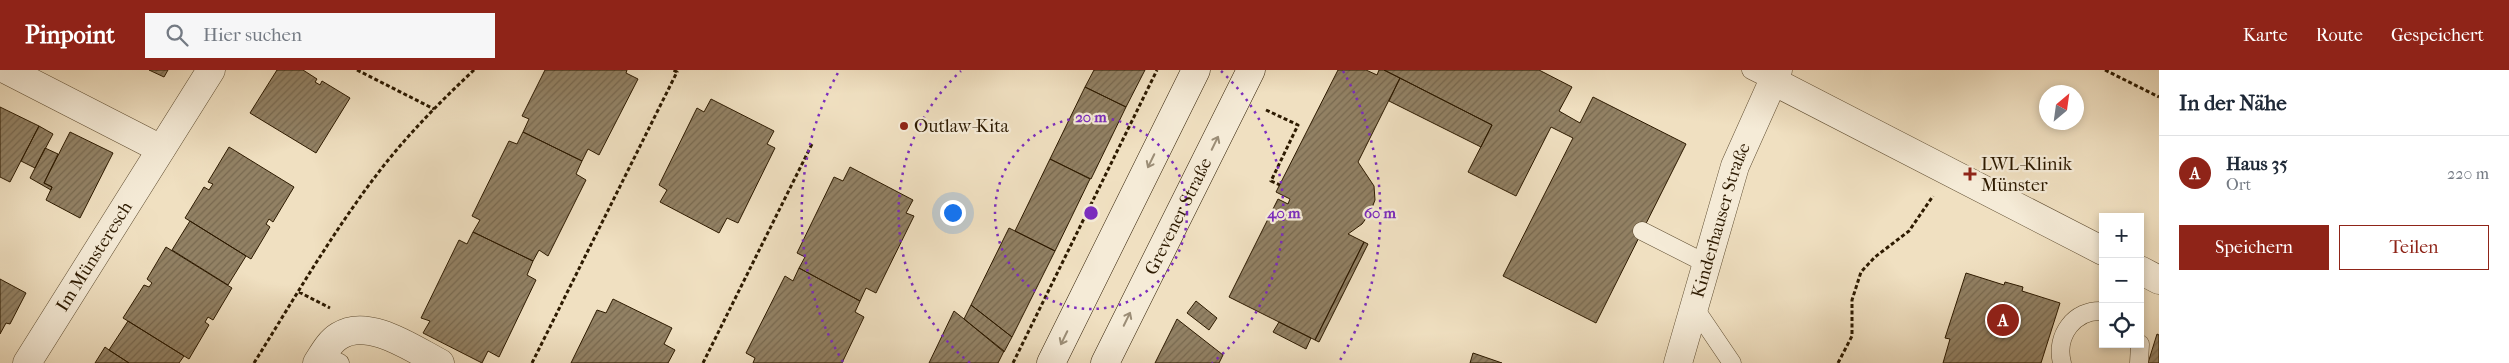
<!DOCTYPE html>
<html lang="de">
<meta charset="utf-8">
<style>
body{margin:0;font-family:"IM FELL French Canon",serif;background:#f6f6f7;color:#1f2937}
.controls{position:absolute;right:15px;bottom:15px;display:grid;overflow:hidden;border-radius:0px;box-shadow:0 2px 8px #0003}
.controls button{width:45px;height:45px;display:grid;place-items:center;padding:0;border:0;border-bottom:1px solid #e0e1e3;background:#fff;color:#1f2937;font:25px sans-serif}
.compass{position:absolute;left:2039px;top:15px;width:45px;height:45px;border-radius:50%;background:#fff;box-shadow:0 2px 8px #0003;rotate:29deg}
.you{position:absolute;left:952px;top:142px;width:18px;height:18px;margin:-12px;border:4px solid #fff;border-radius:50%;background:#1a73e8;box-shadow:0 0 0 8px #1a73e833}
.badge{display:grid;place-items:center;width:32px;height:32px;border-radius:50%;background:#8f2418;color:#fff;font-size:16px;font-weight:700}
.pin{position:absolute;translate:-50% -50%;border:2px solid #fff;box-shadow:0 1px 5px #0006}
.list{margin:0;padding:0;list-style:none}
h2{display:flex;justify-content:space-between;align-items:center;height:65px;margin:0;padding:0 20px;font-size:21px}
h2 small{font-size:16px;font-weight:400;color:#747a83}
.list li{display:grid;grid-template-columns:32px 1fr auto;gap:15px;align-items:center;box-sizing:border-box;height:75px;padding:0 20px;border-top:1px solid #e0e1e3}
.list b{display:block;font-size:19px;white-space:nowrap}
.list p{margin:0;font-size:16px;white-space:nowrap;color:#747a83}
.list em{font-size:16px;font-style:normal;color:#747a83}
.actions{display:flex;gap:10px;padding:15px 20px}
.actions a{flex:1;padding:11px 0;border:1px solid #8f2418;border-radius:0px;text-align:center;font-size:18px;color:#8f2418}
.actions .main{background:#8f2418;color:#fff}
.icon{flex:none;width:28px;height:28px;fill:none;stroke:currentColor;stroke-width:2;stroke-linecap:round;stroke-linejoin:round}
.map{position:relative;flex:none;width:2159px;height:293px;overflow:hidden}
header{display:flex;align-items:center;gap:30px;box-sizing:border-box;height:70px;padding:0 25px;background:#8f2418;color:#fff}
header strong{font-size:24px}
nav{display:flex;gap:28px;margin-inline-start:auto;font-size:18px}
.search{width:350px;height:45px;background:#f6f6f7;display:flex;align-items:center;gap:12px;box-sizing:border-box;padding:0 18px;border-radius:0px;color:#747a83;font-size:19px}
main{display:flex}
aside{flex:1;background:#fff}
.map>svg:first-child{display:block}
.building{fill:url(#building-hatch);stroke:#2d1a00}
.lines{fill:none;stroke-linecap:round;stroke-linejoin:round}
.service-casing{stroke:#5e4c30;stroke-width:19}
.minor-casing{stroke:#5e4c30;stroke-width:29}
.secondary-casing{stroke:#2d1a00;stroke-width:29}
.path{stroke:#2d1a00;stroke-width:3;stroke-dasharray:4 2.5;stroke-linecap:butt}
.service{stroke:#f5ebd7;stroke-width:18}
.minor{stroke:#f5ebd7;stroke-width:28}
.secondary{stroke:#f5ebd7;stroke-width:28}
.oneway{stroke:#9b8d76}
.ring{fill:none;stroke:#7b2cbf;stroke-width:2.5;stroke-dasharray:2.5 5}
.poi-dot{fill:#8f2418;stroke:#f5ebd7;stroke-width:2}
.labels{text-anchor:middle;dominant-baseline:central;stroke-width:4.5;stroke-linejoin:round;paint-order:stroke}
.poi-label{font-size:18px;fill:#2d1a00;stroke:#f5ebd7;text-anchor:start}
.street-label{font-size:18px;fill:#2d1a00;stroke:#f5ebd7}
.centre{fill:#7b2cbf;stroke:#f5ebd7;stroke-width:2.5}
.ring-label{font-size:15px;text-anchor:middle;font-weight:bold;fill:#7b2cbf;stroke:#f5ebd7;stroke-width:4.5;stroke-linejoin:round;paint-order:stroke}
</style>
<header>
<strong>Pinpoint</strong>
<div class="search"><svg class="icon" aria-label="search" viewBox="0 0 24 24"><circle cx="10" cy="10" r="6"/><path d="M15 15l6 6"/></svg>Hier suchen</div>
<nav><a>Karte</a><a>Route</a><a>Gespeichert</a></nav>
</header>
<main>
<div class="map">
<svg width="2159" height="293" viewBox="0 0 2159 293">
<defs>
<pattern id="building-hatch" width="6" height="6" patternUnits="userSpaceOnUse" patternTransform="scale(1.25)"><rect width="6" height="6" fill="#928164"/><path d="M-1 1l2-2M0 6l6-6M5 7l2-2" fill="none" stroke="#786950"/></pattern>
</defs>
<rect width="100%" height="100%" fill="#f0e0c1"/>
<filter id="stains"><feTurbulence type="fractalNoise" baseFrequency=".004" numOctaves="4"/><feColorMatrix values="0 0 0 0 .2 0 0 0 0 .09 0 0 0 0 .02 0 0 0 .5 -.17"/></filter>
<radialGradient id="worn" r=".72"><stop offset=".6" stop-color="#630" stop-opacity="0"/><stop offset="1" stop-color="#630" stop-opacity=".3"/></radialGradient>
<!-- building -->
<path class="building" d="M149,0H168L164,7Z
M277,0H303L317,9L315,12L320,15L322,11L350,28L316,83L250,43Z
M545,0H627L626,3L638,9L599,85L588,79L582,91L523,62L529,49L522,46Z
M1094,0H1145L1126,37L1085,17Z
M1338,0H1366L1377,5L1379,0H1384L1400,8L1358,92L1374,116L1375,130L1370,143L1362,154L1348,164L1364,172L1315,270L1229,227L1278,129L1288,134L1290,129L1276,122Z
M1384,0H1539L1572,17L1559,41L1580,53L1593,27L1686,74L1596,253L1503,206L1573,68L1551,57L1516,126L1468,102L1492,55Z
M1400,8L1492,55L1481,77L1389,31Z
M1085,17L1126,37L1091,109L1050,89Z
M711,29L774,61L767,74L775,78L738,153L727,148L719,163L660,132L667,120L659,115L697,38L704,42Z
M0,37L39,56L10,112L0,107Z
M39,56L53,64L35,98L21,91Z
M70,62L113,83L80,148L46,130L52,117L44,113Z
M523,62L582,91L576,104L586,110L548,186L539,180L533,191L473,162L480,150L472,146L509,71L517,74Z
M229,77L294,117L273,152L269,149L266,154L270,157L251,189L185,148L204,117L209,120L213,114L208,112Z
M45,78L58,84L44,113L52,117L51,120L30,108Z
M1050,89L1090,109L1055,181L1015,161Z
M850,97L913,130L906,143L914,146L876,223L866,218L860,231L799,198L805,187L797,183L834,107L843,111Z
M190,151L246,186L228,215L172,180Z
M1009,158L1055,181L1012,267L971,235Z
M473,162L533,191L527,205L536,210L499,287L488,281L482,293L423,263L430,251L421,248L459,170L467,174Z
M1364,172L1368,174L1319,272L1315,270Z
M166,177L232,218L213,250L208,247L205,252L209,255L189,289L123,248L144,215L149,217L152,213L147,209Z
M799,198L860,231L855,242L864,247L842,293H753L755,288L746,283L785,206L793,211Z
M1966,203L2004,215L2005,212L2023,217L2022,221L2060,233L2041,293H1943L1950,269L1945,268Z
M0,209L26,223L10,254L6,253L0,264Z
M613,229L672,258L664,274L675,280L668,293H571L597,240L606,243Z
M1196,231L1217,248L1209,260L1187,243Z
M971,235L1012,267L1004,282L964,249Z
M954,241L1004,281L998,293H929Z
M1177,249L1223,285L1219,293H1155Z
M128,251L184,286L179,293H129L109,280Z
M1279,252L1311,268L1306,279L1273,262Z
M2157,264L2159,265V293H2148Z
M105,277L109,280L129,293H95Z
M1473,283L1502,293H1470Z"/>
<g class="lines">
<defs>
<path id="service" d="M1751,0L1773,11
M1642,161L1707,194
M1694,237L1732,293
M322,284L340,293
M2062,293C2055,266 2074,239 2103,241
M2139,293L2140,274"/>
<g id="minor">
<path d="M7,0L161,79"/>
<path d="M1773,11L2103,181"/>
<path d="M2140,200L2159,210"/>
<path id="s1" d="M27,293L211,0"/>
<path d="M317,293C323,284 329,272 339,266C368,247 413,279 440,293"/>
<path id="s2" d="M1678,293L1735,96L1778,0"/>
</g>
<g id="secondary">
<path d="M1051,293L1196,0"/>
<path id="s3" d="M1105,293L1251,0"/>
</g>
</defs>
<!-- service casing -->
<use href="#service" class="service-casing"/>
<!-- minor casing -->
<use href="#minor" class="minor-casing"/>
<!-- secondary casing -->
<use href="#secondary" class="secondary-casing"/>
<!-- path -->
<path class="path" d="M357,0L434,39
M2105,0L2159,27
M1266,40L1298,55L1271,111L1280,115
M299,222L330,238
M254,293C294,229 332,163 378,103C407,65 440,32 474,0
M532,293L677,2L673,0
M703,293L812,74
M1013,293L1157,0
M1838,293L1852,266V230L1861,202L1875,187L1909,161L1933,126"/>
<!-- service -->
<use href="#service" class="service"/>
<!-- minor -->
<use href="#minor" class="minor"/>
<!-- secondary -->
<use href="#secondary" class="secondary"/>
</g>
<!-- one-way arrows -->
<defs><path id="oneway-shaft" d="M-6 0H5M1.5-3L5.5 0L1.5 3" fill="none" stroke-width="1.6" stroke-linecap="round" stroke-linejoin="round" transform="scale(1.25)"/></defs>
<g class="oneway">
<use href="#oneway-shaft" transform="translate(1215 73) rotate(-64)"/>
<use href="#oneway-shaft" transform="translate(1151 91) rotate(116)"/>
<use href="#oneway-shaft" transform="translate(1127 249) rotate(-64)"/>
<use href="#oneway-shaft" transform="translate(1064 268) rotate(116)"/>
</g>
<!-- distance rings -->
<g class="ring">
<circle cx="1091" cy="143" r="96"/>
<path d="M970 293A193 193 0 0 1 961 1M1221 1A193 193 0 0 1 1212 293"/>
<path d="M843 292A289 289 0 0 1 839 1M1343 1A289 289 0 0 1 1339 292"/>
</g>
<!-- markers -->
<g class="poi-dot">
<circle cx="904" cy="56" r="5"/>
<path d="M1967.5 96.5h5v5h5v5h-5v5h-5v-5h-5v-5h5z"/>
</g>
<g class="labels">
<!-- poi labels -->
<g class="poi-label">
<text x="914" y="56">Outlaw-Kita</text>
<text x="1981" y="94">LWL-Klinik<tspan x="1981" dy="21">Münster</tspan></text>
</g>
<!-- street labels -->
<g class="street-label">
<text stroke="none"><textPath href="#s3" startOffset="164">Grevener Straße</textPath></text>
<text stroke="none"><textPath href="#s2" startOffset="149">Kinderhauser Straße</textPath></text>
<text stroke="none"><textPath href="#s1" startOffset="126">Im Münsteresch</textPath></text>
</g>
</g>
<circle cx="1091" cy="143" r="8" class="centre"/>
<g class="ring-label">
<text x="1091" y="52">20 m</text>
<text x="1284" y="148">40 m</text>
<text x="1380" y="148">60 m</text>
</g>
<rect width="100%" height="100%" filter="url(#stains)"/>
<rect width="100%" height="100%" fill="url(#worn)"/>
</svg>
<div class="controls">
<button>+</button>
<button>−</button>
<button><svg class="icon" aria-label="locate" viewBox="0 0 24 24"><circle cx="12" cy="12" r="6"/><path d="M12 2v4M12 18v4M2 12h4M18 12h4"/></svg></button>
</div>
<svg class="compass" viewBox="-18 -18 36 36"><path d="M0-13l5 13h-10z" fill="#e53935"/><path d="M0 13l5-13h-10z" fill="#747a83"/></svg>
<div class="you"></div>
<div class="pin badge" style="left:2003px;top:250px">A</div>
</div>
<aside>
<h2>In der Nähe<small></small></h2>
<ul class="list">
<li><span class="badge">A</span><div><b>Haus 35</b><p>Ort</p></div><em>220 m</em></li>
</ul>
<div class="actions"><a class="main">Speichern</a><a>Teilen</a></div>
</aside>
</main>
